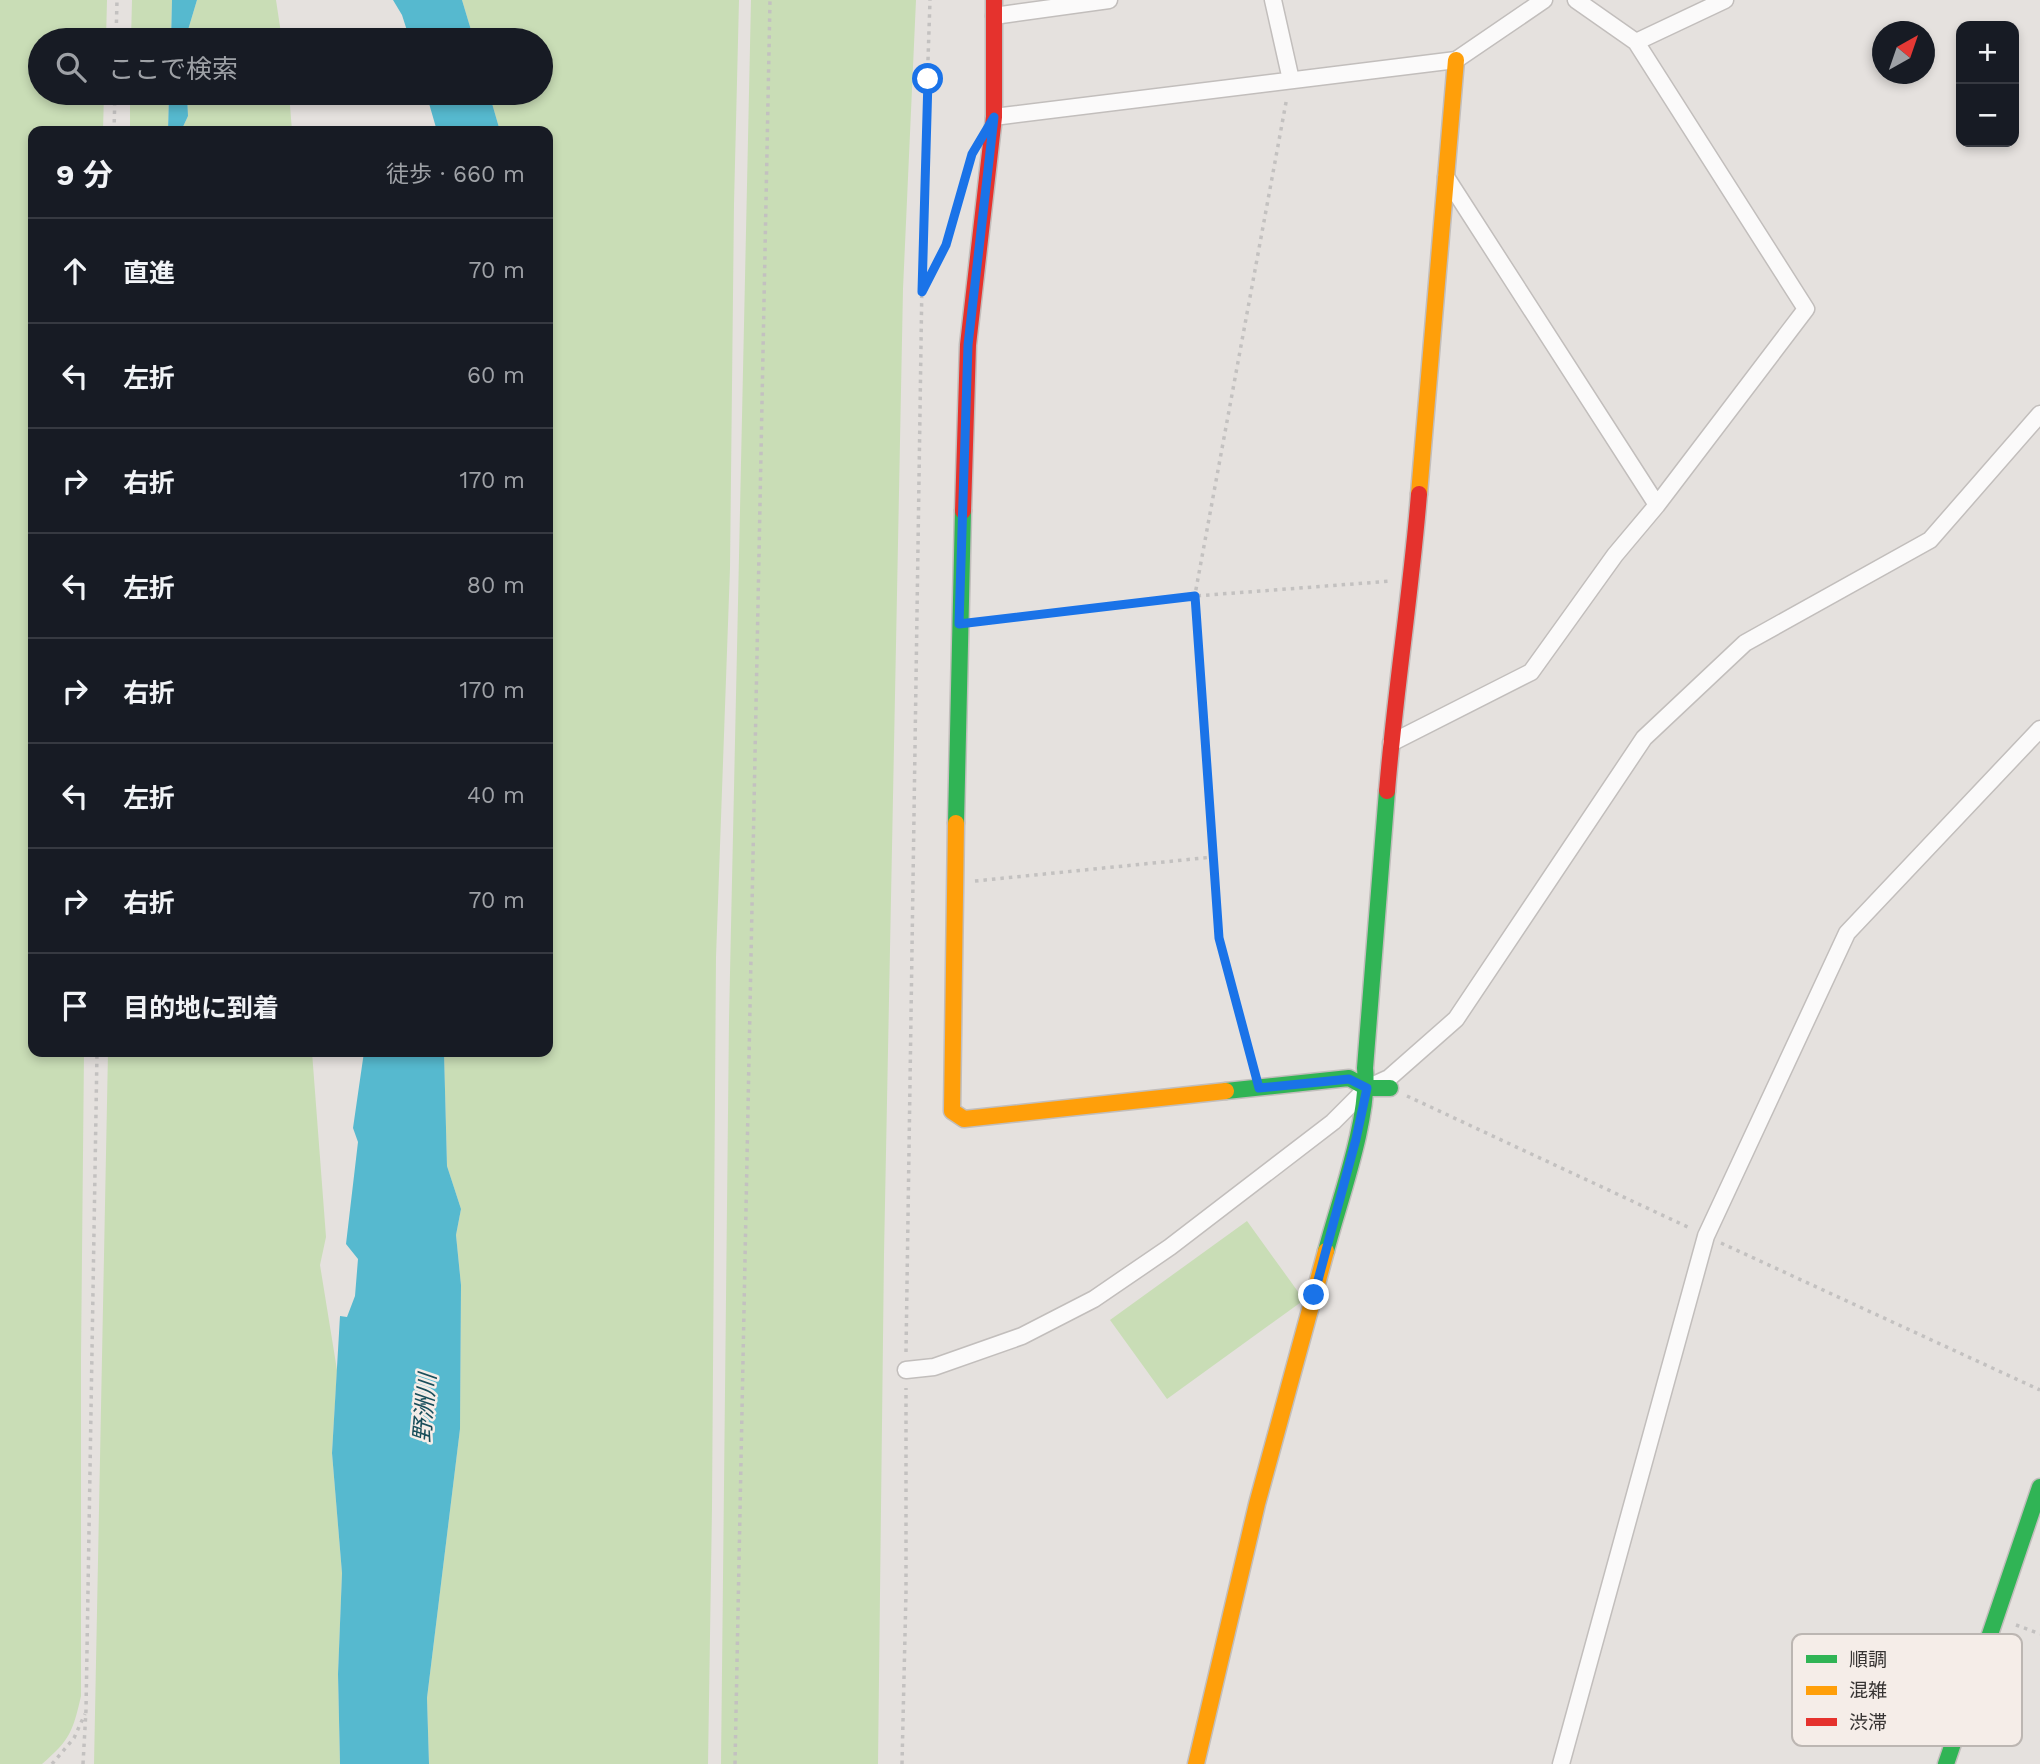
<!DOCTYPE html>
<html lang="ja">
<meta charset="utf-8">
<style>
body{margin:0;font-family:"Work Sans","Noto Sans JP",sans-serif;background:#20242c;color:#f1f3f6}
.controls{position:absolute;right:21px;top:21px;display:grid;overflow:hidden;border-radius:14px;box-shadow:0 4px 10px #0003}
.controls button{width:63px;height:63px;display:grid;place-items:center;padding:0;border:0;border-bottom:2px solid #363941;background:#171b24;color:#f1f3f6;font:35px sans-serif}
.compass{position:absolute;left:1872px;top:21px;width:63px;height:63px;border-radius:50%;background:#171b24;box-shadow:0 4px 10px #0003;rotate:40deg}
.stop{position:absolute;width:21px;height:21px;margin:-16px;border:5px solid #1a73e8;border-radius:50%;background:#fff}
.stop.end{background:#1a73e8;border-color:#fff;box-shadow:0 2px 7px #0008}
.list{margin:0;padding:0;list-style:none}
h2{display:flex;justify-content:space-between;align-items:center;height:91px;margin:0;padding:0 28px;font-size:30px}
h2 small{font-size:23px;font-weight:400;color:#9ea1a6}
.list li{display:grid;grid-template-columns:46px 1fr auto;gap:21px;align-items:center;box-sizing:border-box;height:105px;padding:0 28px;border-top:2px solid #363941}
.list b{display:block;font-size:26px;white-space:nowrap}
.list em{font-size:23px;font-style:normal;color:#9ea1a6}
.icon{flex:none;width:38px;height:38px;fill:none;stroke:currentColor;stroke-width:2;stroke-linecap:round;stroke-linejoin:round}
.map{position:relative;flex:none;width:2040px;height:1764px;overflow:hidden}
.search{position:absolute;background:#171b24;box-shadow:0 4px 10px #0003;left:28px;top:28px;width:525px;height:77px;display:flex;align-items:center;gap:18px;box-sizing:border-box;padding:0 24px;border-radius:38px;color:#9ea1a6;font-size:26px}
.panel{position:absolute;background:#171b24;box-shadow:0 4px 10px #0003;left:28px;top:126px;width:525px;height:931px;border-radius:14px}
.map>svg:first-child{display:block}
.green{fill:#c9ddb6}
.water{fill:#56b9cf}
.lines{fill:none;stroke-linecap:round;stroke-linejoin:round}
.street-casing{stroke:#c2bebc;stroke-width:19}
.fast-casing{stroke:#c2bebc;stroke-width:19}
.slow-casing{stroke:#c2bebc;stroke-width:19}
.jam-casing{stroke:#c2bebc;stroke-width:19}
.path{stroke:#c3c1c0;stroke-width:3.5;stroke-dasharray:3.5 5;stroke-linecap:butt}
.street{stroke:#fbfafa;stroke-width:16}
.fast{stroke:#30b455;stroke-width:16}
.slow{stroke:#ff9f0a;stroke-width:16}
.jam{stroke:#e5322d;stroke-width:16}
.route{stroke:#1a73e8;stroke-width:9}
.labels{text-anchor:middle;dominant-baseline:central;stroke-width:5;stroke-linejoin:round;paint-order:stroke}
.water-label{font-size:23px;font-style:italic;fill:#194e5b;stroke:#f5ede8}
.key{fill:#f5ede8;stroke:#bcb6b2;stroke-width:2}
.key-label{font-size:19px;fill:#373433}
</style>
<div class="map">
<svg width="2040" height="1764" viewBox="0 0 2040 1764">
<rect width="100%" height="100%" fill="#e5e1de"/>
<!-- green -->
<path class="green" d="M0,0H107L106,40H40V93H104L103,131H33V1052H84L81,1358V1696C73,1731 70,1740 42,1764H0Z
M132,0H172L171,40H131Z
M197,0H276L282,40H185Z
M462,0H739L734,204L730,568L716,957L712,1507L708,1764H429L427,1698L460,1429L461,1285L456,1235L461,1209L447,1166L444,1052H548V131H500L489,93H541V40H474Z
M751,0H916L903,289L884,1254L878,1764H721L729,1020Z
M130,93H169L168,131H130Z
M187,93H289L292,131H181L188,116Z
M108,1052H312L326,1237L320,1265L337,1370L332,1453L342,1573L338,1674L340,1764H94Z
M1247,1221L1304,1300L1167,1399L1110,1320Z"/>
<!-- water -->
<path class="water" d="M172,0H197L185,40H171Z
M393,0H462L474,40H410L402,15Z
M169,93H187L188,116L181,131H168Z
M426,93H489L500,131H437Z
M364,1052H444L447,1166L461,1209L456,1235L461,1285L460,1429L427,1698L429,1764H340L338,1674L342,1573L332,1453L340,1316L347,1317L355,1296L358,1259L346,1244L358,1142L353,1128Z"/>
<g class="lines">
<defs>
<path id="street" d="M1273,0L1291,80
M994,16L1109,0
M1636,42L1725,0
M994,117L1456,60L1544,0
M1446,177L1657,505
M1391,743L1531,672L1615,555L1657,505L1806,309L1636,42L1576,0
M906,1370L934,1367L1022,1336L1094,1299L1170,1247L1333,1122L1367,1088L1389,1078L1456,1019L1644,738L1745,643L1930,540L2040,414
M1561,1764L1706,1236L1847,933L2040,729"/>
<path id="fast" d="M956,823L963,511
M1226,1091L1349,1078L1367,1088H1390
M1326,1251C1339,1201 1370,1118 1365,1068L1387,791
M1946,1764L2040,1487"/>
<path id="slow" d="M1419,494L1456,60
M956,823L952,1111L964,1119L1226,1091
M1196,1764L1257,1504L1326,1251"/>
<path id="jam" d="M963,511L968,345L994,117V0
M1387,791C1395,692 1411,594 1419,494"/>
</defs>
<!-- street casing -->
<use href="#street" class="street-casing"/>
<!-- fast casing -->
<use href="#fast" class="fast-casing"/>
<!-- slow casing -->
<use href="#slow" class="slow-casing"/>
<!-- jam casing -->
<use href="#jam" class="jam-casing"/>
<!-- path -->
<path class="path" d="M116,40L117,0
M114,131L115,93
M923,290L946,245L963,184
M978,621L1195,596L1392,581
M975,881L1213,857
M1254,1069L1219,938L1194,600L1287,97
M1407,1096L1692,1229
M1721,1243L2040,1390
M906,1352L923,211L930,0
M2016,1625L2040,1634
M52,1764L74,1738L85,1714
M83,1764L86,1710L97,1052
M735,1764L770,0
M902,1764L906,1592V1388"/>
<!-- street -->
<use href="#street" class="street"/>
<!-- fast -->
<use href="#fast" class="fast"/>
<!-- slow -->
<use href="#slow" class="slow"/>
<!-- jam -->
<use href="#jam" class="jam"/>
</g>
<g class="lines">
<!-- route -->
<path class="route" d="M928,79L922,292L946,245L972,154L994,117L968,345L959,624L1195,596L1219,938L1259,1088L1349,1079L1367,1088L1356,1139L1314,1295"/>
</g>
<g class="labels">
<!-- water labels -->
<g class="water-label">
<text transform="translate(425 1408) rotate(-85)">野洲川</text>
</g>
</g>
<!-- legend -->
<rect x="1792" y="1634" width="230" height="112" rx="10" class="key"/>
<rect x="1806" y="1655" width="31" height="8" fill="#30b455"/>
<rect x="1806" y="1686" width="31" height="9" fill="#ff9f0a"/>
<rect x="1806" y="1718" width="31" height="8" fill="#e5322d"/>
<g class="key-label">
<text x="1849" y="1666">順調</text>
<text x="1849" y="1697">混雑</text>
<text x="1849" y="1729">渋滞</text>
</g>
</svg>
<div class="controls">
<button>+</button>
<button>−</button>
</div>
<svg class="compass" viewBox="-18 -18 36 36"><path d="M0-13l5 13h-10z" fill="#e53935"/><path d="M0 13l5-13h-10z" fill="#9ea1a6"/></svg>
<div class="stop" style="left:928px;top:79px"></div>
<div class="stop end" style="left:1314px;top:1295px"></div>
<div class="search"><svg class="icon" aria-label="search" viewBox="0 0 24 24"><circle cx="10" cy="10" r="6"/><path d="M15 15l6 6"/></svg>ここで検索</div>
<section class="panel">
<h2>9 分<small>徒歩 · 660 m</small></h2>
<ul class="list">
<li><svg class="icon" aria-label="ahead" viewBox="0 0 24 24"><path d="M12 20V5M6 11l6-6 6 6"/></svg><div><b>直進</b></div><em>70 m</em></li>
<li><svg class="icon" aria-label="left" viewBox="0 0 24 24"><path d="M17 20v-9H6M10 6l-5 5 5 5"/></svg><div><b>左折</b></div><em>60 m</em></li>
<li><svg class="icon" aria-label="right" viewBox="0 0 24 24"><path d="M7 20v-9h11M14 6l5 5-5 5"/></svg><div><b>右折</b></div><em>170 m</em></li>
<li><svg class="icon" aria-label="left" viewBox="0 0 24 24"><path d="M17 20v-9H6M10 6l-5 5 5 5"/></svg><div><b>左折</b></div><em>80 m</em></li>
<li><svg class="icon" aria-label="right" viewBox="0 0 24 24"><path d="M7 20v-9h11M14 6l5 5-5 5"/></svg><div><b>右折</b></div><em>170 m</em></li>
<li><svg class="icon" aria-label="left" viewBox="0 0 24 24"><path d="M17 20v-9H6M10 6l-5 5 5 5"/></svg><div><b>左折</b></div><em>40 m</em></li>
<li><svg class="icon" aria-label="right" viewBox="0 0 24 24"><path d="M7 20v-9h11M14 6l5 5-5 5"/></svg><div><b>右折</b></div><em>70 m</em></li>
<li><svg class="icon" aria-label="arrive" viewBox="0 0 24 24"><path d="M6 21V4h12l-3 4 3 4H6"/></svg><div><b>目的地に到着</b></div></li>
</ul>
</section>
</div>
